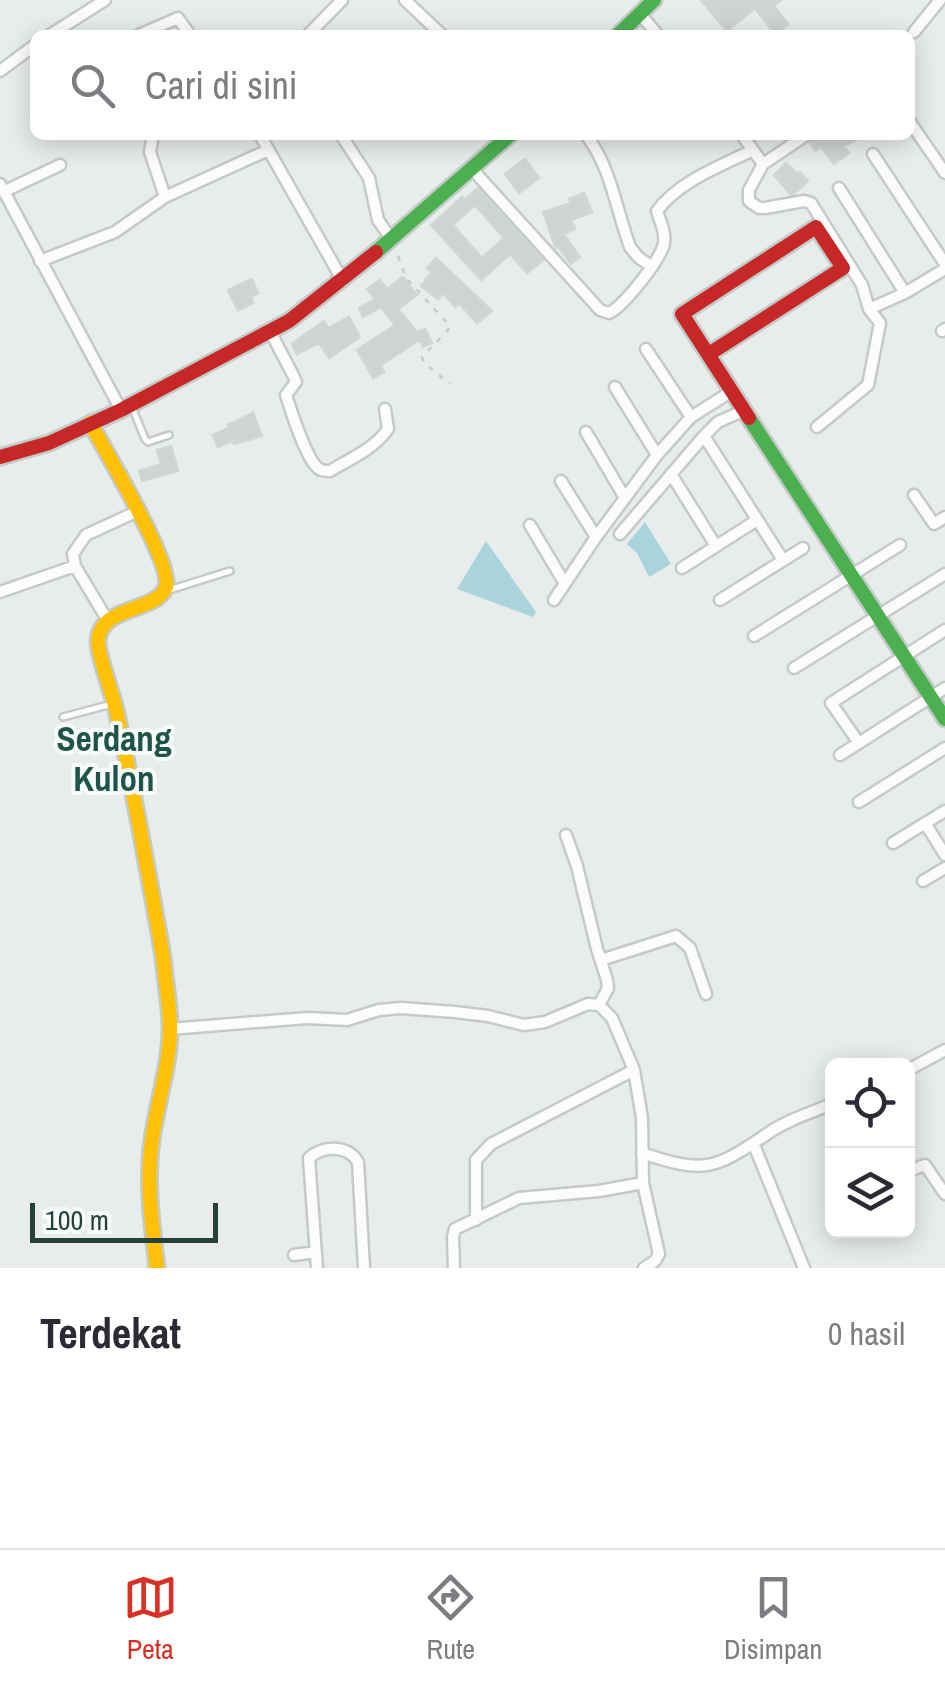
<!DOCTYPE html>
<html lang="id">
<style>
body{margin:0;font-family:"Archivo Narrow",sans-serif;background:#f2f2f3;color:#2b2b33}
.controls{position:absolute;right:30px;bottom:30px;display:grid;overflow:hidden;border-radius:15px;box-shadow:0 5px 25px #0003}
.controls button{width:90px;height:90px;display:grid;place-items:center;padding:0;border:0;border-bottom:2px solid #e1e1e2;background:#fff;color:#2b2b33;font:50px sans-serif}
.scale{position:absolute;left:30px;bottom:25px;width:188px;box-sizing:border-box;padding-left:10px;border:5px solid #24423a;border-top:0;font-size:28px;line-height:35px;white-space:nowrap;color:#24423a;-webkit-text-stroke:8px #f7fbf9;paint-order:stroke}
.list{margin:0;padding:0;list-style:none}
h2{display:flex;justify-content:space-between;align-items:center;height:130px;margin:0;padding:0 40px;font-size:42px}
h2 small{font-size:32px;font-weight:400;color:#7c7c81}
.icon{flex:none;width:55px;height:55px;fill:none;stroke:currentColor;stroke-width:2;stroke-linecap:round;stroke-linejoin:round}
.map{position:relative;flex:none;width:945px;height:1268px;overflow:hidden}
.search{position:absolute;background:#fff;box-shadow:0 5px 25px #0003;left:30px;right:30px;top:30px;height:110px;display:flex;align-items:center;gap:25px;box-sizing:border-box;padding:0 35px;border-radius:15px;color:#7c7c81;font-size:38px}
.sheet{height:280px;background:#fff}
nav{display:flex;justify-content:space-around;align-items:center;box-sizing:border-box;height:140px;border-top:2px solid #e1e1e2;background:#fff;font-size:28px;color:#7c7c81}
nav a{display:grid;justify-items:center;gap:5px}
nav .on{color:#d93025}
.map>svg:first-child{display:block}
.water{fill:#a9d4db}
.building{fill:#cfd4d2;stroke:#d1d6d4;stroke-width:2.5;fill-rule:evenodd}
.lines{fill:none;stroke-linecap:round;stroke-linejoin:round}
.lane-casing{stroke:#c5cac8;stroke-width:10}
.street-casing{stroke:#c5cac8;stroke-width:15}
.fast-casing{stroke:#c3cbc8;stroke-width:19}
.slow-casing{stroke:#c3cbc8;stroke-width:19}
.jam-casing{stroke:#c3cbc8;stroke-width:19}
.path{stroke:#c3ccca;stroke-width:2.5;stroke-dasharray:5 8;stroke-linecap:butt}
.lane{stroke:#fcfcfc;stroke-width:5}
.street{stroke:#fcfcfc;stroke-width:10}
.fast{stroke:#4caf50;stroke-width:14}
.slow{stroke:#ffc107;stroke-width:14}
.jam{stroke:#c62828;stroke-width:14}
.labels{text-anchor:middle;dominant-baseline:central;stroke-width:8;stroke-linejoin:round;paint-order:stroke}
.quarter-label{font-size:35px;font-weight:bold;fill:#1f5548;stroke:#f7fbf9}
</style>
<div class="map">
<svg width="945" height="1268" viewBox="0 0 945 1268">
<rect width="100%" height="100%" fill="#e8edeb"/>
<!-- water -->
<path class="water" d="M645,522L671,564L649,577L637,553L627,544Z
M486,541L536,612L533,617L457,589Z"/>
<!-- building -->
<path class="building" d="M701,0H781L774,6L788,24L775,34L755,8L727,31Z
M815,135H866L844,146L849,153L834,164L821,147L815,151L810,143Z
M525,159L539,178L519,193L505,174Z
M786,163L798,174L800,172L808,181L794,194L791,195L774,175Z
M478,188L543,260L527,273L510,254L481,280L431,225L462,197L464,200ZM475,205L504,238L482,258L453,225Z
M584,193L592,212L571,220L575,229L563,234L580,257L571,264L558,246L556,248L543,212L571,203L569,199Z
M436,258L492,311L477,323L459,303L455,307L443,293L438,299L421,286L432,272L427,268Z
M403,277L417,295L398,309L417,332L425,329L432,343L423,347L419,340L381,365L384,372L373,378L357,350L395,325L381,307L363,317L359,308L375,299L367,289L380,280L387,289Z
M252,279L258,293L251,297L253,303L238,310L228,290Z
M349,317L360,337L329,358L319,343L297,354L292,344L324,321L328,328Z
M253,413L262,436L234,444L233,441L218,447L213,435L229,428L228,425Z
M171,446L178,471L142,481L139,471L161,464L157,450Z"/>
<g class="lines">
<defs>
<path id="lane" d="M132,407L145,439L148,442L169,435
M166,591L230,571
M63,717L112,704"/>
<path id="street" d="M405,0L442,35
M640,14L658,35
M914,32L940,0
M50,35L105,0
M139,35L178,18L190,35
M308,35L342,0
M0,71L35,45
M910,122L945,173
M153,135L150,152L165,197
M260,135L343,281
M586,135C611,167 616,209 630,247L638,257L652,267
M742,135L763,164L749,190V201L759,208H765L804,201L811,203L862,285L869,309L880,323L868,385L817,427
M343,138L369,178L378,220L392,240
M873,154L945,264
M763,164L806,135
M472,169L600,310L609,313C623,307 662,258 664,243C666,233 660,221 657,211C679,181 721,166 753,150
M0,184L121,410
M839,188L905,293
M5,191L60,165
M40,261L115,232L165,197L268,150
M869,309L905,293L945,269
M942,331L945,329
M271,333L294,377L296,382L286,395C291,411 305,453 315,465C321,472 322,470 330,471C350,459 374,449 388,429L385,409
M646,349L691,417
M615,387L657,455
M586,432L625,498
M704,436L783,560
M671,474L716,546
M561,481L596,537
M914,495L934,524L945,517
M530,525L565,584
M620,534L704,436L718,422L745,410
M682,568L757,520
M0,592L75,566
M554,600L596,537L657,455L691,417L732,391
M720,600L803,548
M108,621L75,566L73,554L86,535L138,511
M754,636L900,545
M794,668L945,574
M859,743L831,703L945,630
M840,755L945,688
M859,802L945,748
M925,823L945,855
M566,835L577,866L597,949L607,980L608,988L599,1005
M893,843L945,811
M923,881L945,868
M601,960L676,936L690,948L706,994
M170,1029L307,1018L347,1020L379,1010L401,1008L455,1012L488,1016L524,1025L545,1022L588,1004L599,1005L612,1018L634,1070L642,1118L643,1183L659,1254L655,1261L644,1268
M908,1070L945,1050
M754,1145L804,1268
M642,1153C704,1174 714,1170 767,1134C787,1120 810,1113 832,1104
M908,1171L925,1165L945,1194
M476,1220V1160L491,1144L634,1070
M294,1255L316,1252
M317,1268L309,1158C323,1145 348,1145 358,1162L364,1268
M454,1268L453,1237L455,1229L519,1198L599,1191L643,1183"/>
<path id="fast" d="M618,35L654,0
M376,252L510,135
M749,418L945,719"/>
<path id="slow" d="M90,423C104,448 173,565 166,587C156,613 100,605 98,641C97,653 114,698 117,714C130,776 142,838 153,900C157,925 163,950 165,975C167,992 170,1010 170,1028C170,1066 157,1102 152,1140C146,1183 152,1225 157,1268"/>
<path id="jam" d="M709,354L843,268L816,227L682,314L749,418
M0,457L49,443L121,410L289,321L376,252"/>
</defs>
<!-- lane casing -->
<use href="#lane" class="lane-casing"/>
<!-- street casing -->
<use href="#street" class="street-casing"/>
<!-- fast casing -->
<use href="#fast" class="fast-casing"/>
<!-- slow casing -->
<use href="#slow" class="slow-casing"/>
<!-- jam casing -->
<use href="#jam" class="jam-casing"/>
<!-- path -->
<path class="path" d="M398,256L406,278L450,326L448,330L422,357L424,363L450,384"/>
<!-- lane -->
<use href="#lane" class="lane"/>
<!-- street -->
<use href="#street" class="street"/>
<!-- fast -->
<use href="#fast" class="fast"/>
<!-- slow -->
<use href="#slow" class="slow"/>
<!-- jam -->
<use href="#jam" class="jam"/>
</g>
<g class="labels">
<!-- quarter labels -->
<g class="quarter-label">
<text x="114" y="738">Serdang<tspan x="114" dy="40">Kulon</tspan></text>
</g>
</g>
</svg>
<div class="controls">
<button><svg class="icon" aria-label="locate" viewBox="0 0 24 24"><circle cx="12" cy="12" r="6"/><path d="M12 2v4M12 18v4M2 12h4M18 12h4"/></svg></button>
<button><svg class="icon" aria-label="layers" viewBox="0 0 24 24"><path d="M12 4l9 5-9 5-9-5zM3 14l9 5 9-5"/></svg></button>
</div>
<div class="scale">100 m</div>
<div class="search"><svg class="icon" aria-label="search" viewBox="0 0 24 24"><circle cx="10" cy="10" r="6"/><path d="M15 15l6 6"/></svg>Cari di sini</div>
</div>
<section class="sheet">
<h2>Terdekat<small>0 hasil</small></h2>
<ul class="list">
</ul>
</section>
<nav>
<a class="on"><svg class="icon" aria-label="map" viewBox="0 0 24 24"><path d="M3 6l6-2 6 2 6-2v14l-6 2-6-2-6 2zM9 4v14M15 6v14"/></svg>Peta</a>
<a><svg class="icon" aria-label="directions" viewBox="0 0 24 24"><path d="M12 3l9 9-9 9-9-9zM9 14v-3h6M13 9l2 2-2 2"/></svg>Rute</a>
<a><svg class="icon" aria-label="saved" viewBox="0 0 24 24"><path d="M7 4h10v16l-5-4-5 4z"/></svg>Disimpan</a>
</nav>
